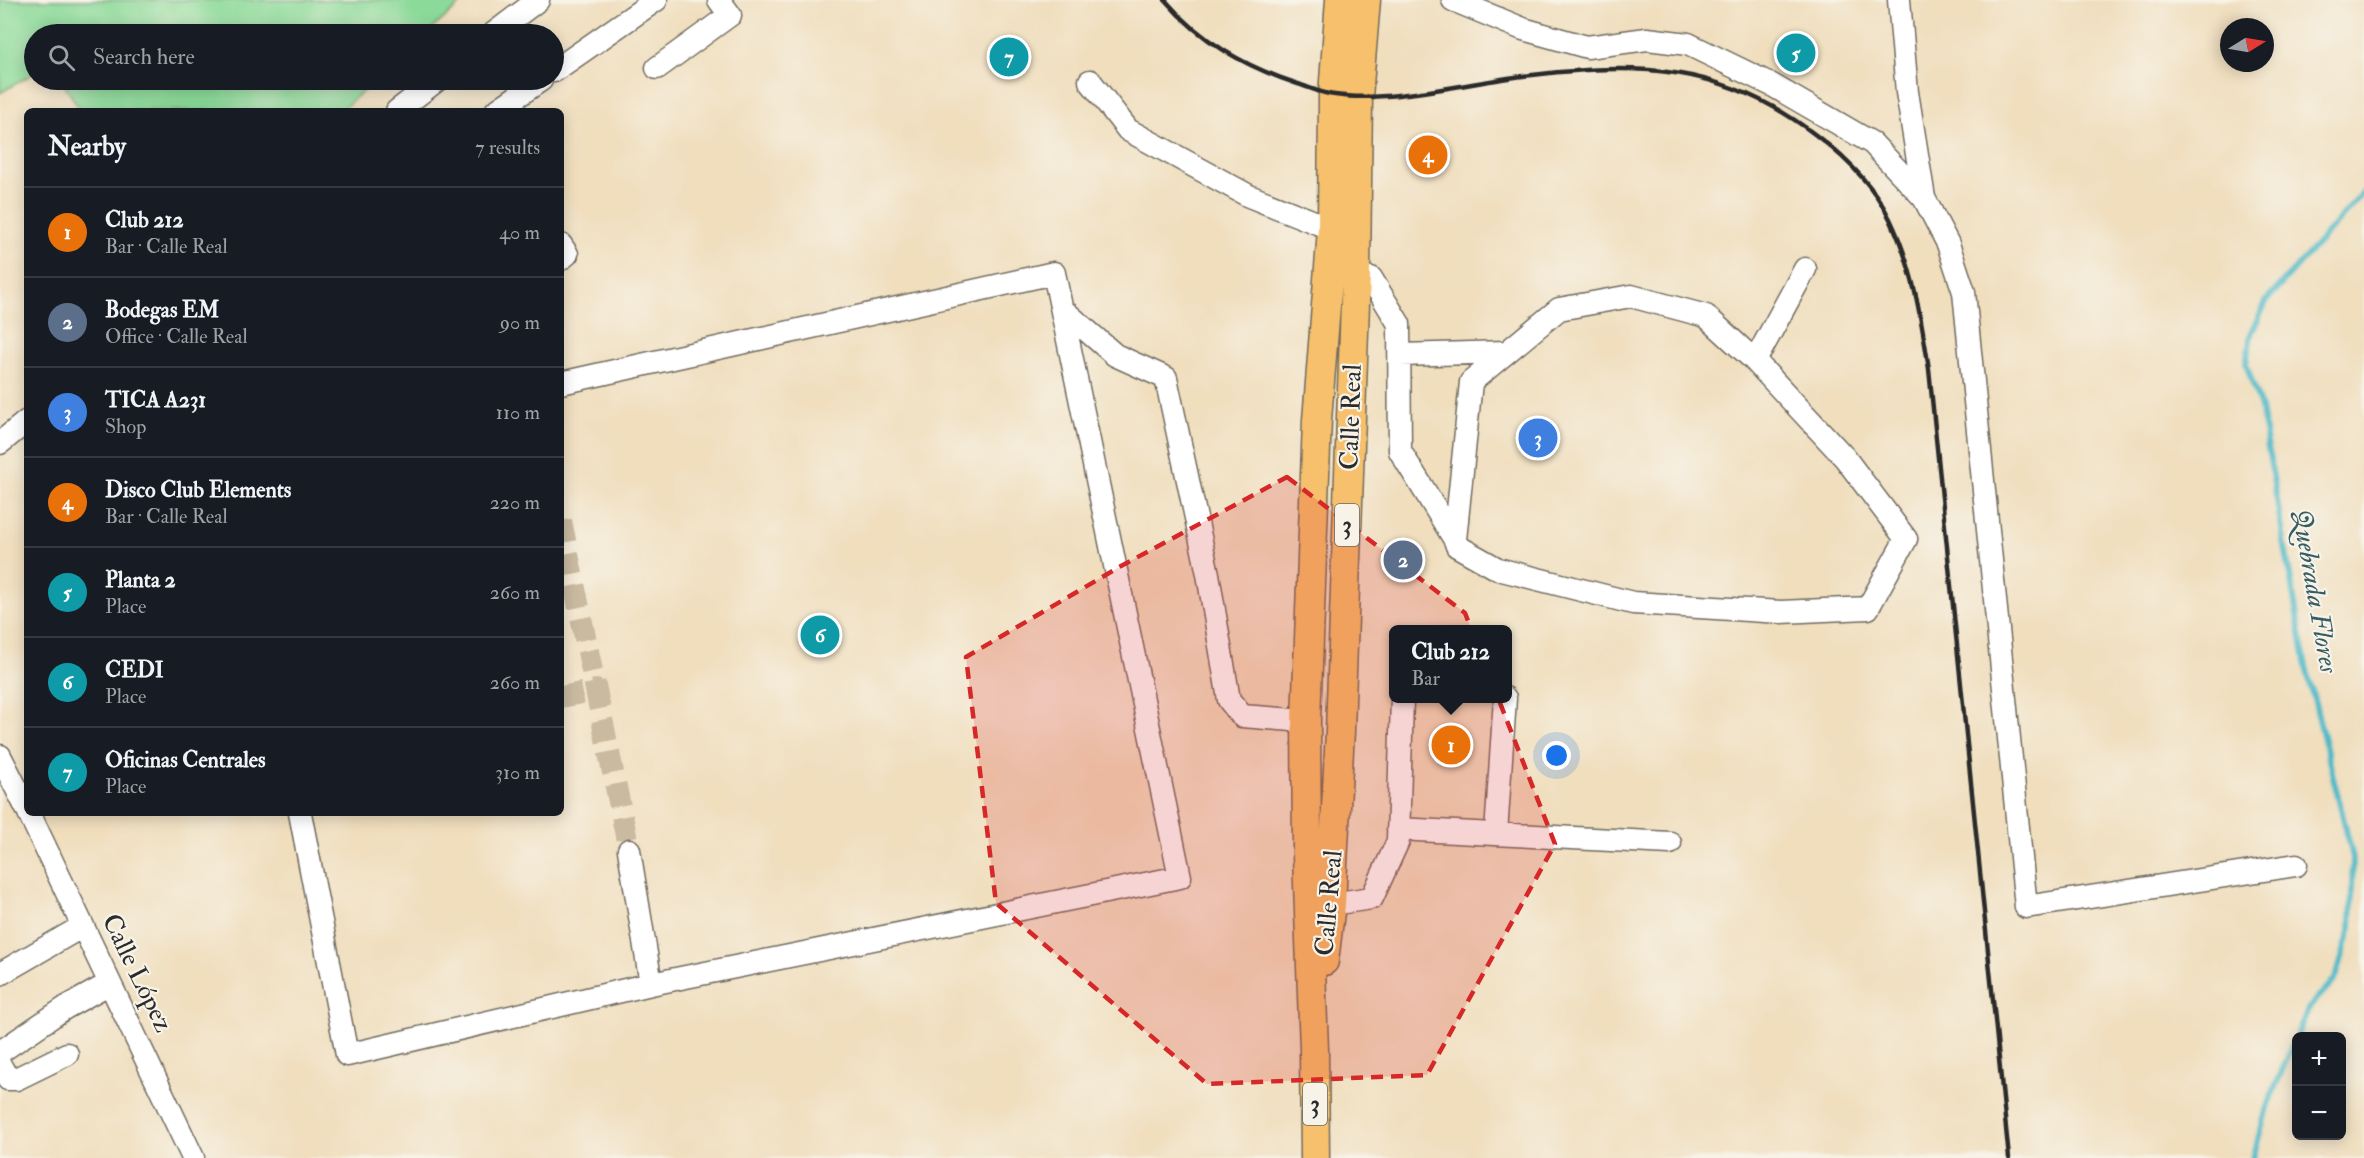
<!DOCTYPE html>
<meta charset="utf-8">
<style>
body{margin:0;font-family:"IM FELL Double Pica",serif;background:#242831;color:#f1f3f6}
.controls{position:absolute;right:18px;bottom:18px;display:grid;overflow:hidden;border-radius:9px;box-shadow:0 3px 15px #0003}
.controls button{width:54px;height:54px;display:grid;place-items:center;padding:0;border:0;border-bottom:2px solid #363941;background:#171b24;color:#f1f3f6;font:30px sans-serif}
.compass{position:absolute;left:2220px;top:18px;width:54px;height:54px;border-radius:50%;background:#171b24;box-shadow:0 3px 15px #0003;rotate:79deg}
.you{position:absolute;left:1557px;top:756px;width:21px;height:21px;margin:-15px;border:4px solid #fff;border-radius:50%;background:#1a73e8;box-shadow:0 0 0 9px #1a73e833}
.badge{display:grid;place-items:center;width:39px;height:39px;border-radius:50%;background:#2563eb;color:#fff;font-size:20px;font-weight:700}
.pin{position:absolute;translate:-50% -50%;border:3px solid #fff;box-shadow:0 2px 6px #0006}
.popup{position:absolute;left:1389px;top:625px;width:123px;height:78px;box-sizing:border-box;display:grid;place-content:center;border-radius:9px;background:#171b24;filter:drop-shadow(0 2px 4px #0005);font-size:20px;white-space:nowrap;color:#9ea1a6}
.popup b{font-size:22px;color:#f1f3f6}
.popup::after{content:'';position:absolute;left:50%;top:100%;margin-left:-12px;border:12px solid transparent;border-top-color:#171b24}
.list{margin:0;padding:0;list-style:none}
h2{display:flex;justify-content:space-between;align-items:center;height:78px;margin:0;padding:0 24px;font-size:26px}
h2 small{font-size:20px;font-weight:400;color:#9ea1a6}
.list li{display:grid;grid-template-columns:39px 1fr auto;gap:18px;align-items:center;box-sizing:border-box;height:90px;padding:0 24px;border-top:2px solid #363941}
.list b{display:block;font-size:22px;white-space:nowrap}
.list p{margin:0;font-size:20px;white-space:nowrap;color:#9ea1a6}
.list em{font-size:20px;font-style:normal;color:#9ea1a6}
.icon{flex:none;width:33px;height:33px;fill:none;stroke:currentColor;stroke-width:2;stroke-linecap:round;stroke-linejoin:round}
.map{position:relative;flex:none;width:2364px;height:1158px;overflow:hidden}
.search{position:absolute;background:#171b24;box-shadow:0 3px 15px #0003;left:24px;top:24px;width:540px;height:66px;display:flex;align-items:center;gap:15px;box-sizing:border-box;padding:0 21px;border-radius:33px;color:#9ea1a6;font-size:22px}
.panel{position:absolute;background:#171b24;box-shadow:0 3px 15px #0003;left:24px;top:108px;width:540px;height:708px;border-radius:9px}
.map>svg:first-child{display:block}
.green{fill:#8bda99;stroke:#5b8262;stroke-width:1.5}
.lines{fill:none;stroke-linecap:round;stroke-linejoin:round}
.stream{stroke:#4cb9c7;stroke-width:6}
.minor-tunnel{stroke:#c9baa0;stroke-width:22;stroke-dasharray:22 11;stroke-linecap:butt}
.minor-casing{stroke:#706a5e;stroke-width:25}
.major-casing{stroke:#706a5e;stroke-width:31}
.minor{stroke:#fff;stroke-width:22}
.major{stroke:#f7c06c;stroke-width:28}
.rail{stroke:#2b2b2b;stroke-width:4.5}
.marked{fill:#d62828;fill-opacity:0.2;stroke:#d62828;stroke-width:4.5;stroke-dasharray:12 8;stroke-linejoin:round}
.labels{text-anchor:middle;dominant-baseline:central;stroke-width:4.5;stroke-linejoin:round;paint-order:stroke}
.shield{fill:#f7f3e8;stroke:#686764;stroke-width:1.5}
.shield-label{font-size:24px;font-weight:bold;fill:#2b2b2b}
.street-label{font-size:26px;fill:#2b2b2b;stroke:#f7f3e8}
.water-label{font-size:27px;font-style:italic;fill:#375d62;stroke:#f7f3e8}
</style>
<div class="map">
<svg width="2364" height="1158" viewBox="0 0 2364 1158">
<rect width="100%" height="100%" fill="#f7f3e8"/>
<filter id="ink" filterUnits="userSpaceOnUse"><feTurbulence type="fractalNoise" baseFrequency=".0167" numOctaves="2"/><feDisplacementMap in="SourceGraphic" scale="12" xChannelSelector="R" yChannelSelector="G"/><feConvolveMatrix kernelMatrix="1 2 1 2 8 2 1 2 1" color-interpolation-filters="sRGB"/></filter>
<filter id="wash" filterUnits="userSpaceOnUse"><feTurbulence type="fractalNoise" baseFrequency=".008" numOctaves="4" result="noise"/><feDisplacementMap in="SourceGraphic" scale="24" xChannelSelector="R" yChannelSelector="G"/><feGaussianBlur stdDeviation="1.35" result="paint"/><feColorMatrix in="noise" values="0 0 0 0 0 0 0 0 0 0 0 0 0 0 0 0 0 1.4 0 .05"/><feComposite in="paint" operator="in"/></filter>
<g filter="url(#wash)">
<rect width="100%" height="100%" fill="#f0debd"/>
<!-- green -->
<path class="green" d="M0,0H465L426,34H34V73L0,93Z
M61,80H376L340,111H81Z"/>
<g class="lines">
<!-- stream -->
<path class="stream" d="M2253,1158L2268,1104L2308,1009L2336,978L2351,927L2353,858L2305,662L2261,408L2246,364L2251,334L2267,300L2364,192"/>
</g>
</g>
<g filter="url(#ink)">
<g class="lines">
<!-- minor-tunnel -->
<path class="minor-tunnel" d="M561,521L596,690
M561,697L596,690L629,850"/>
<defs>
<path id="minor" d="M1453,0L1523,29L1587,47L1647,39L1688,44L1772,85L1872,143L1924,198L1907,92L1899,0
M493,34L538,0
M657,68L730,15L719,0
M554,71L656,0
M1090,81L1128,130L1249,196L1332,229
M397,111L437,80
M496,111L541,80
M1924,198L1948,244L1964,292L2026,907L2296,865
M561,245L567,254L561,259
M1356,275L1371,278L1399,324L1400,451L1455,540
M1631,296L1706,316L1755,361L1845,458L1906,539L1868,608L1781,612L1633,603L1498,569L1457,546L1455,540L1471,382L1559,309Z
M1062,309L1115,355L1166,378L1208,574L1229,700L1242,716L1306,721
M1400,355L1507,352
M1755,361L1805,269
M0,443L27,421
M0,756L27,809
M29,813L193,1158
M300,813L347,1055L651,984L1180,877L1054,273L561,383
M1398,829L1670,843
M1496,834L1505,698
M629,850L651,984
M1331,904L1372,898L1398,841L1402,698
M0,974L83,926
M0,1052L65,1008L110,983
M0,1065L8,1079H16L67,1054"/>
<path id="major" d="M1324,961L1331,904L1340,731L1356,275L1358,97L1366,0
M1315,1158L1314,1050L1307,856L1306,721L1317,420L1332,229L1333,95L1340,0"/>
</defs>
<!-- minor casing -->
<use href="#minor" class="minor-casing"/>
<!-- major casing -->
<use href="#major" class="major-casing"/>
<!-- minor -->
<use href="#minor" class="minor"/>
<!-- major -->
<use href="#major" class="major"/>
<!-- rail -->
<path class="rail" d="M1165,0C1201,42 1246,67 1298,84C1310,88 1323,94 1335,95C1391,103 1466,83 1523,76C1637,62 1723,63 1817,136C1846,158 1874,186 1890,219C1913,267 1921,317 1929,369L2009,1158"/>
</g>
</g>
<!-- marked area -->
<path class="marked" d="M1287,477L1465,613L1555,844L1427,1075L1207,1084L996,903L966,657L1121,566Z"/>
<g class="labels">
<!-- shield labels -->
<g class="shield">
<rect x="1335" y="504" width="24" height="42" rx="4.5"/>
<rect x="1303" y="1083" width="24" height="42" rx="4.5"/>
</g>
<g class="shield-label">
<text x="1347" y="525">3</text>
<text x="1315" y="1104">3</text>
</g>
<!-- street labels -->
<g class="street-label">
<text transform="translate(1351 417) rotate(-88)">Calle Real</text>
<text transform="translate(1329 903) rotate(-85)">Calle Real</text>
<text transform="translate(137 973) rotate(64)">Calle López</text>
</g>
<!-- water labels -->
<g class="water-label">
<text transform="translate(2315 591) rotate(80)">Quebrada Flores</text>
</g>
</g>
</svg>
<div class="controls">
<button>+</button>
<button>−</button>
</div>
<svg class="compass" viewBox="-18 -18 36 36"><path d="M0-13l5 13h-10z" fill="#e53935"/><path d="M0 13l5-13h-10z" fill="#9ea1a6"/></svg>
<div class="you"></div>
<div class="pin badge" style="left:1451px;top:745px;background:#e8710a">1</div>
<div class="popup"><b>Club 212</b>Bar</div>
<div class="pin badge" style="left:1403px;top:560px;background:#5c6f8a">2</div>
<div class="pin badge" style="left:1538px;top:438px;background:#3f7fe0">3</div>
<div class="pin badge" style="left:1428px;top:155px;background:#e8710a">4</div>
<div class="pin badge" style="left:1796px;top:53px;background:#0f9aa8">5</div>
<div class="pin badge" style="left:820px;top:635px;background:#0f9aa8">6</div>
<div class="pin badge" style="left:1009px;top:57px;background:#0f9aa8">7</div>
<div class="search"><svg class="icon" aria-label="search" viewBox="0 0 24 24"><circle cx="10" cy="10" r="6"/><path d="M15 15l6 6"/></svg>Search here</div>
<section class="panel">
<h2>Nearby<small>7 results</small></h2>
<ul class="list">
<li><span class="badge" style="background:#e8710a">1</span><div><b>Club 212</b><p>Bar · Calle Real</p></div><em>40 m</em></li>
<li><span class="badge" style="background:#5c6f8a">2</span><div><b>Bodegas EM</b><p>Office · Calle Real</p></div><em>90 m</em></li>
<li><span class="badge" style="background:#3f7fe0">3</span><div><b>TICA A231</b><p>Shop</p></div><em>110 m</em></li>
<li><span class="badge" style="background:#e8710a">4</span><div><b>Disco Club Elements</b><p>Bar · Calle Real</p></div><em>220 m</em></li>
<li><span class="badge" style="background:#0f9aa8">5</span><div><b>Planta 2</b><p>Place</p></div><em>260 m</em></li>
<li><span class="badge" style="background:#0f9aa8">6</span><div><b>CEDI</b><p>Place</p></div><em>260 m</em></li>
<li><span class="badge" style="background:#0f9aa8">7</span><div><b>Oficinas Centrales</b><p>Place</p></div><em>310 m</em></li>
</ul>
</section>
</div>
